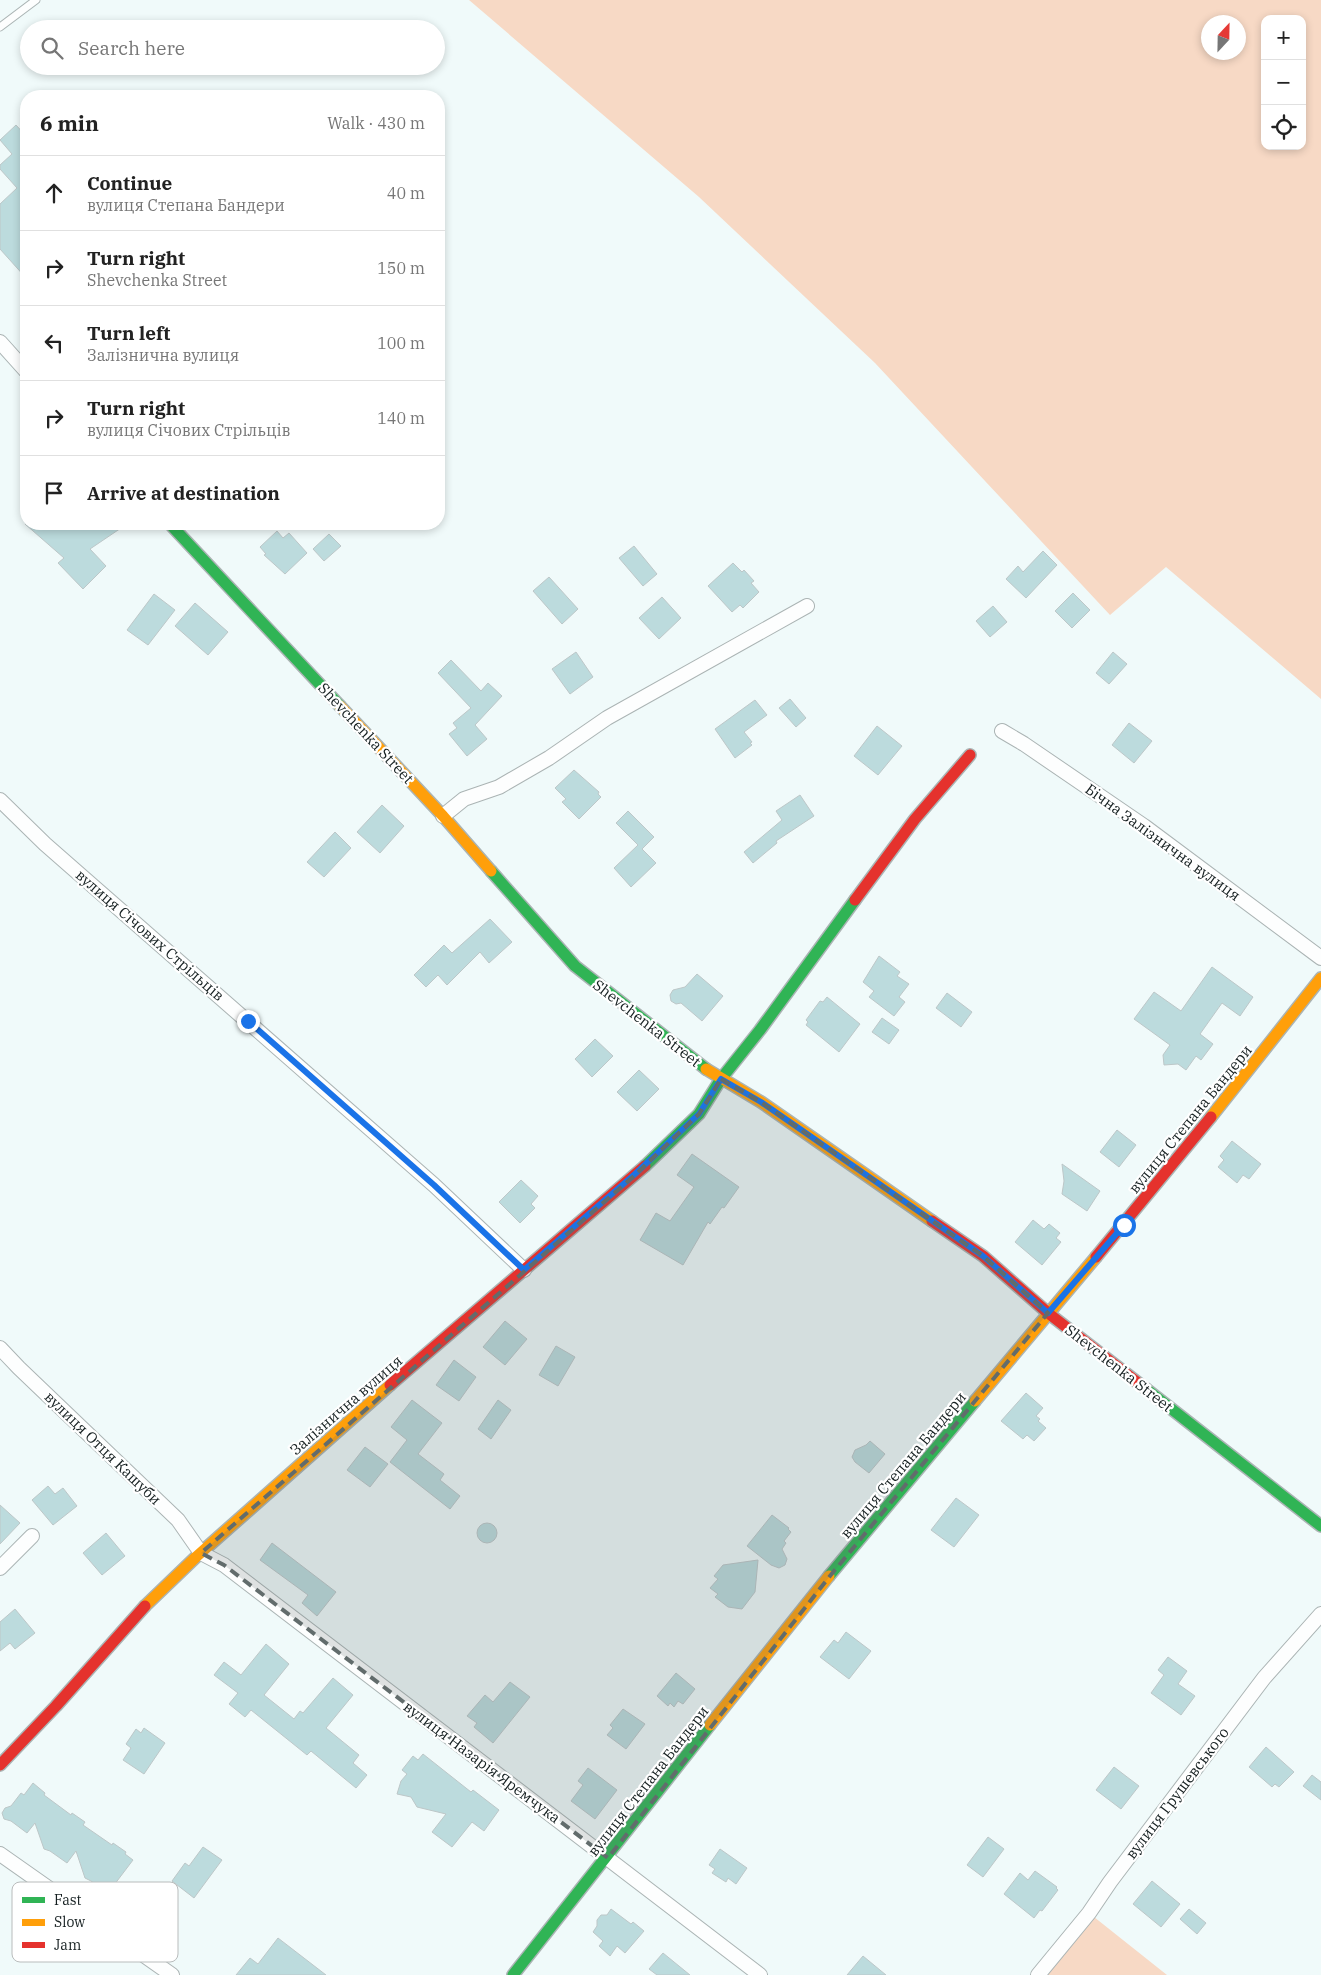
<!DOCTYPE html>
<meta charset="utf-8">
<style>
body{margin:0;font-family:"IBM Plex Serif",serif;background:#f6f6f6;color:#222}
.controls{position:absolute;right:15px;top:15px;display:grid;overflow:hidden;border-radius:10px;box-shadow:0 2px 8px #0003}
.controls button{width:45px;height:45px;display:grid;place-items:center;padding:0;border:0;border-bottom:1px solid #e0e0e0;background:#fff;color:#222;font:25px sans-serif}
.compass{position:absolute;left:1201px;top:15px;width:45px;height:45px;border-radius:50%;background:#fff;box-shadow:0 2px 8px #0003;rotate:22deg}
.stop{position:absolute;width:15px;height:15px;margin:-11px;border:4px solid #1a73e8;border-radius:50%;background:#fff}
.stop.end{background:#1a73e8;border-color:#fff;box-shadow:0 1px 5px #0008}
.list{margin:0;padding:0;list-style:none}
h2{display:flex;justify-content:space-between;align-items:center;height:65px;margin:0;padding:0 20px;font-size:21px}
h2 small{font-size:16px;font-weight:400;color:#767676}
.list li{display:grid;grid-template-columns:32px 1fr auto;gap:15px;align-items:center;box-sizing:border-box;height:75px;padding:0 20px;border-top:1px solid #e0e0e0}
.list b{display:block;font-size:19px;white-space:nowrap}
.list p{margin:0;font-size:16px;white-space:nowrap;color:#767676}
.list em{font-size:16px;font-style:normal;color:#767676}
.icon{flex:none;width:28px;height:28px;fill:none;stroke:currentColor;stroke-width:2;stroke-linecap:round;stroke-linejoin:round}
.map{position:relative;flex:none;width:1321px;height:1975px;overflow:hidden}
.search{position:absolute;background:#fff;box-shadow:0 2px 8px #0003;left:20px;top:20px;width:425px;height:55px;display:flex;align-items:center;gap:12px;box-sizing:border-box;padding:0 18px;border-radius:28px;color:#767676;font-size:19px}
.panel{position:absolute;background:#fff;box-shadow:0 2px 8px #0003;left:20px;top:90px;width:425px;height:440px;border-radius:20px}
.map>svg:first-child{display:block}
.green{fill:#f7d9c5;fill-rule:evenodd}
.building{fill:#bcdbdd;stroke:#bdc7c8}
.lines{fill:none;stroke-linecap:round;stroke-linejoin:round}
.lane-casing{stroke:#abb4b4;stroke-width:9}
.street-casing{stroke:#abb4b4;stroke-width:16}
.fast-casing{stroke:#abb4b4;stroke-width:14}
.slow-casing{stroke:#abb4b4;stroke-width:14}
.jam-casing{stroke:#abb4b4;stroke-width:14}
.lane{stroke:#fdfefe;stroke-width:7}
.street{stroke:#fdfefe;stroke-width:14}
.fast{stroke:#30b455;stroke-width:11}
.slow{stroke:#ff9f0a;stroke-width:11}
.jam{stroke:#e5322d;stroke-width:11}
.route{stroke:#1a73e8;stroke-width:6}
.marked{fill:#626c6c;fill-opacity:0.2;stroke:#626c6c;stroke-width:4;stroke-dasharray:10 6;stroke-linejoin:round}
.labels{text-anchor:middle;dominant-baseline:central;stroke-width:4.5;stroke-linejoin:round;paint-order:stroke}
.street-label{font-size:15px;fill:#151f20;stroke:#fff}
.key{fill:#fff;stroke:#b9bcbc;stroke-width:1}
.key-label{font-size:14px;fill:#151f20}
</style>
<div class="map">
<svg width="1321" height="1975" viewBox="0 0 1321 1975">
<rect width="100%" height="100%" fill="#f0fafa"/>
<!-- green -->
<path class="green" d="M469,0H1321V699L1166,567L1110,615L875,363L699,197ZM1265,19H1302V146H1265ZM1208,22H1238V52H1208Z
M1089,1913L1167,1975H1048Z"/>
<!-- building -->
<path class="building" d="M16,125L26,136V217L24,220L26,222V278L0,249V204L17,188L0,169V165L12,154L0,140Z
M25,524H127L90,549L106,566L83,589L58,563L64,558Z
M277,531L283,538L289,533L307,553L285,574L264,555L266,554L260,547Z
M329,534L341,546L324,561L313,549Z
M634,546L657,574L643,586L619,558Z
M1043,551L1057,565L1026,598L1006,579L1018,566L1023,572Z
M733,563L742,572L744,570L754,581L751,583L759,592L743,608L740,605L732,612L708,586Z
M549,577L578,609L562,624L533,591Z
M1073,593L1090,610L1072,628L1055,611Z
M154,594L175,610L148,645L127,630Z
M662,597L681,618L659,639L639,618Z
M195,603L228,632L208,655L175,626Z
M993,606L1007,622L990,637L976,621Z
M576,652L593,677L570,694L552,669Z
M1113,652L1127,664L1109,684L1096,673Z
M451,660L481,691L488,683L502,696L475,725L487,739L467,756L449,734L457,728L453,723L471,708L438,673Z
M790,699L806,718L796,727L779,708Z
M755,700L767,715L744,732L752,742L750,743L752,745L735,758L715,729Z
M1129,723L1152,741L1134,763L1112,745Z
M877,726L902,746L878,775L854,756Z
M574,770L599,792L598,794L601,797L579,819L562,802L566,799L555,788Z
M800,795L814,816L776,841L777,843L753,863L744,852L782,820L776,811Z
M382,805L404,826L380,853L357,832Z
M628,811L654,837L642,849L656,863L631,887L614,868L638,845L616,823Z
M335,832L351,848L324,877L307,862Z
M490,919L512,942L489,963L480,952L447,985L438,975L426,987L414,975L444,945L452,953Z
M879,956L900,972L897,976L909,984L899,997L905,1002L894,1016L869,997L874,991L863,982Z
M1212,967L1253,997L1240,1016L1222,1003L1200,1034L1213,1044L1201,1060L1196,1056L1186,1070L1178,1064L1164,1065L1163,1055L1170,1045L1134,1019L1154,992L1181,1011Z
M697,974L723,996L702,1021L681,1003L676,1004L671,1001L670,995L673,990L685,987Z
M947,993L972,1012L961,1027L936,1008Z
M827,997L860,1024L839,1052L806,1025L808,1022L806,1020L820,1001L823,1002Z
M882,1018L899,1030L889,1044L872,1032Z
M595,1039L613,1056L592,1077L575,1059Z
M639,1070L659,1089L637,1111L617,1092Z
M1117,1130L1136,1145L1119,1167L1100,1152Z
M1232,1141L1261,1164L1249,1179L1243,1175L1237,1183L1218,1167L1224,1160L1220,1156Z
M692,1154L739,1187L724,1208L722,1207L710,1224L708,1222L683,1265L640,1240L656,1213L670,1221L694,1187L677,1175Z
M1062,1164L1100,1191L1087,1211L1062,1194L1064,1181Z
M521,1180L538,1196L531,1204L535,1208L520,1223L499,1202Z
M1033,1220L1044,1229L1049,1224L1060,1233L1056,1238L1061,1242L1042,1265L1015,1242Z
M505,1321L527,1339L505,1365L483,1347Z
M556,1346L575,1357L558,1386L539,1375Z
M454,1360L476,1377L459,1401L436,1385Z
M1026,1393L1043,1408L1036,1416L1040,1419L1038,1421L1046,1428L1034,1441L1027,1435L1023,1439L1001,1421Z
M412,1400L442,1423L418,1454L444,1474L440,1480L460,1496L450,1509L390,1462L407,1440L391,1427Z
M498,1400L511,1410L491,1439L478,1429Z
M870,1441L885,1454L869,1473L855,1462L852,1457L855,1450L866,1445Z
M365,1447L388,1464L370,1487L347,1470Z
M48,1486L55,1494L63,1488L77,1506L53,1525L32,1500Z
M956,1498L979,1515L954,1547L931,1530Z
M0,1505L20,1523L0,1544Z
M772,1515L789,1528L788,1529L791,1532L784,1541L786,1543L782,1549L787,1559L785,1565L779,1568L771,1565L747,1546Z
M477 1533a10 10 0 1 1 20 0a10 10 0 1 1-20 0Z
M106,1533L125,1556L102,1575L83,1553Z
M272,1543L336,1592L317,1616L302,1603L308,1595L260,1560Z
M758,1560L755,1592L742,1609L728,1607L715,1597L718,1594L710,1588L718,1579L714,1576L723,1565Z
M15,1609L35,1633L15,1649L10,1643L0,1651V1622Z
M846,1632L871,1651L849,1679L820,1657L834,1640L838,1643Z
M266,1644L289,1664L264,1695L294,1719L300,1711L303,1713L333,1678L353,1695L326,1728L359,1755L353,1763L367,1775L356,1788L311,1751L307,1755L251,1710L245,1717L229,1704L238,1693L214,1675L224,1662L241,1675Z
M1168,1657L1187,1671L1178,1684L1195,1696L1181,1715L1151,1693L1164,1675L1158,1670Z
M676,1673L695,1689L683,1704L678,1701L674,1707L670,1703L668,1706L657,1696Z
M510,1682L530,1697L493,1743L474,1727L477,1723L467,1716L485,1695L493,1702Z
M623,1709L645,1724L626,1749L607,1735L613,1728L610,1725Z
M144,1728L165,1743L144,1774L123,1760L131,1748L126,1744L136,1729L141,1733Z
M1266,1747L1294,1772L1279,1787L1275,1784L1272,1787L1249,1767Z
M423,1754L471,1792L473,1790L499,1810L484,1831L472,1822L452,1847L432,1832L446,1814L417,1807L411,1797L397,1794L401,1781L407,1774L402,1770L413,1756L418,1760Z
M1114,1767L1139,1786L1121,1809L1096,1790Z
M588,1768L617,1790L595,1819L571,1801L583,1785L578,1781Z
M1312,1775L1321,1782V1800L1303,1786Z
M33,1783L45,1793L44,1795L71,1815L72,1813L85,1822L83,1825L112,1845L113,1843L126,1852L125,1854L133,1860L108,1893L91,1881L85,1878L76,1851L67,1863L50,1851L44,1849L35,1823L27,1833L11,1821L4,1819L2,1813L5,1808L11,1806L21,1793L24,1795Z
M988,1837L1004,1849L983,1877L967,1865Z
M203,1847L222,1860L194,1898L172,1881L185,1863L189,1866Z
M720,1849L747,1868L736,1884L728,1878L726,1882L712,1873L715,1869L709,1865Z
M1035,1871L1057,1887L1056,1888L1058,1890L1042,1911L1040,1910L1034,1918L1004,1894L1020,1873L1028,1880Z
M1152,1881L1180,1904L1161,1927L1133,1904Z
M611,1909L631,1924L633,1922L644,1931L625,1953L617,1946L610,1956L599,1946L603,1941L593,1932L597,1926V1920L601,1915H607Z
M1189,1909L1206,1923L1197,1934L1180,1919Z
M278,1938L326,1975H236L250,1958L258,1964Z
M663,1953L690,1975H657L649,1969Z
M863,1956L886,1975H847Z"/>
<g class="lines">
<defs>
<path id="lane" d="M0,27L36,0"/>
<path id="street" d="M0,342L26,371
M1002,731L1024,744L1144,826L1321,958
M0,800L45,844L434,1185L524,1270
M443,816L464,799L499,787L549,758L607,718L807,606
M0,1348L19,1368L178,1520L201,1553L224,1565L760,1975
M0,1568L32,1536
M0,1854L172,1975
M1038,1975L1089,1913L1110,1882L1264,1678L1321,1614"/>
<path id="fast" d="M170,524L340,706
M491,871L575,966L706,1069
M645,1166L699,1114L721,1079L760,1030L855,900
M1146,1389L1321,1526
M829,1576L975,1401
M513,1975L710,1725"/>
<path id="slow" d="M340,706L443,816L491,871
M706,1069L761,1102L932,1221
M1211,1117L1321,978
M975,1401L1096,1257
M145,1606L196,1557L390,1385
M710,1725L829,1576"/>
<path id="jam" d="M855,900L915,819L970,755
M932,1221L983,1256L1048,1313L1146,1389
M1096,1257L1211,1117
M390,1385L645,1166
M0,1765L56,1706L145,1606"/>
</defs>
<!-- lane casing -->
<use href="#lane" class="lane-casing"/>
<!-- street casing -->
<use href="#street" class="street-casing"/>
<!-- fast casing -->
<use href="#fast" class="fast-casing"/>
<!-- slow casing -->
<use href="#slow" class="slow-casing"/>
<!-- jam casing -->
<use href="#jam" class="jam-casing"/>
<!-- lane -->
<use href="#lane" class="lane"/>
<!-- street -->
<use href="#street" class="street"/>
<!-- fast -->
<use href="#fast" class="fast"/>
<!-- slow -->
<use href="#slow" class="slow"/>
<!-- jam -->
<use href="#jam" class="jam"/>
</g>
<g class="lines">
<!-- route -->
<path class="route" d="M248,1021L434,1185L524,1270L635,1174L699,1114L721,1079L761,1102L983,1256L1048,1313L1124,1225"/>
</g>
<!-- marked area -->
<path class="marked" d="M721,1079L761,1102L983,1256L1048,1313L830,1576L608,1858L224,1565L201,1553L635,1175L699,1114Z"/>
<g class="labels">
<!-- street labels -->
<g class="street-label">
<text transform="translate(366 733) rotate(47)">Shevchenka Street</text>
<text transform="translate(1163 842) rotate(36)">Бічна Залізнична вулиця</text>
<text transform="translate(150 935) rotate(41)">вулиця Січових Стрільців</text>
<text transform="translate(647 1023) rotate(38)">Shevchenka Street</text>
<text transform="translate(1190 1119) rotate(-51)">вулиця Степана Бандери</text>
<text transform="translate(1119 1368) rotate(38)">Shevchenka Street</text>
<text transform="translate(346 1405) rotate(-41)">Залізнична вулиця</text>
<text transform="translate(103 1448) rotate(44)">вулиця Отця Кашуби</text>
<text transform="translate(903 1465) rotate(-50)">вулиця Степана Бандери</text>
<text transform="translate(482 1762) rotate(37)">вулиця Назарія Яремчука</text>
<text transform="translate(648 1781) rotate(-52)">вулиця Степана Бандери</text>
<text transform="translate(1177 1793) rotate(-53)">вулиця Грушевського</text>
</g>
</g>
<!-- legend -->
<rect x="12" y="1882" width="166" height="80" rx="8" class="key"/>
<rect x="22" y="1897" width="23" height="6" fill="#30b455"/>
<rect x="22" y="1919" width="23" height="7" fill="#ff9f0a"/>
<rect x="22" y="1942" width="23" height="6" fill="#e5322d"/>
<g class="key-label">
<text x="54" y="1905">Fast</text>
<text x="54" y="1927">Slow</text>
<text x="54" y="1950">Jam</text>
</g>
</svg>
<div class="controls">
<button>+</button>
<button>−</button>
<button><svg class="icon" aria-label="locate" viewBox="0 0 24 24"><circle cx="12" cy="12" r="6"/><path d="M12 2v4M12 18v4M2 12h4M18 12h4"/></svg></button>
</div>
<svg class="compass" viewBox="-18 -18 36 36"><path d="M0-13l5 13h-10z" fill="#e53935"/><path d="M0 13l5-13h-10z" fill="#767676"/></svg>
<div class="stop" style="left:1124px;top:1225px"></div>
<div class="stop end" style="left:248px;top:1021px"></div>
<div class="search"><svg class="icon" aria-label="search" viewBox="0 0 24 24"><circle cx="10" cy="10" r="6"/><path d="M15 15l6 6"/></svg>Search here</div>
<section class="panel">
<h2>6 min<small>Walk · 430 m</small></h2>
<ul class="list">
<li><svg class="icon" aria-label="ahead" viewBox="0 0 24 24"><path d="M12 20V5M6 11l6-6 6 6"/></svg><div><b>Continue</b><p>вулиця Степана Бандери</p></div><em>40 m</em></li>
<li><svg class="icon" aria-label="right" viewBox="0 0 24 24"><path d="M7 20v-9h11M14 6l5 5-5 5"/></svg><div><b>Turn right</b><p>Shevchenka Street</p></div><em>150 m</em></li>
<li><svg class="icon" aria-label="left" viewBox="0 0 24 24"><path d="M17 20v-9H6M10 6l-5 5 5 5"/></svg><div><b>Turn left</b><p>Залізнична вулиця</p></div><em>100 m</em></li>
<li><svg class="icon" aria-label="right" viewBox="0 0 24 24"><path d="M7 20v-9h11M14 6l5 5-5 5"/></svg><div><b>Turn right</b><p>вулиця Січових Стрільців</p></div><em>140 m</em></li>
<li><svg class="icon" aria-label="arrive" viewBox="0 0 24 24"><path d="M6 21V4h12l-3 4 3 4H6"/></svg><div><b>Arrive at destination</b></div></li>
</ul>
</section>
</div>
